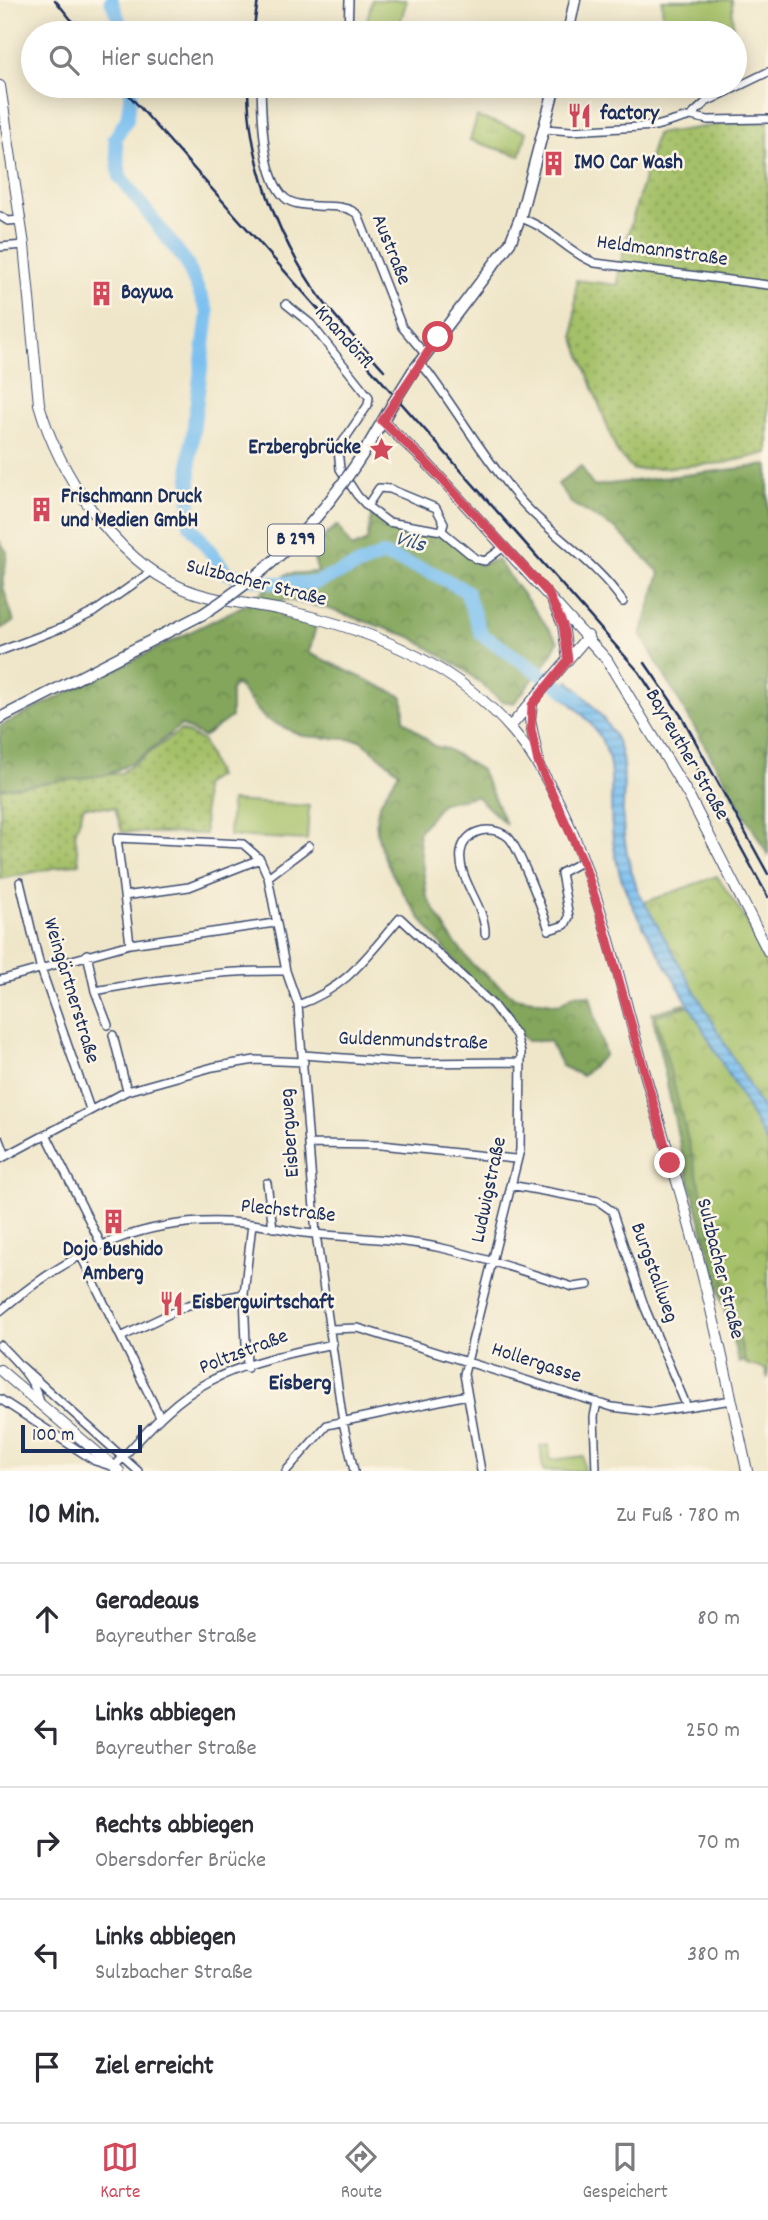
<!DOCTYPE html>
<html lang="de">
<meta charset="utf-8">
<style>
body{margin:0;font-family:Dekko,sans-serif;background:#f7f7f7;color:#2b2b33}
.scale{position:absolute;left:21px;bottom:18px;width:121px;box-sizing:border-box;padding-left:7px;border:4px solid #1b2f5e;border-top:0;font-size:19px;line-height:24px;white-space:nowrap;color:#1b2f5e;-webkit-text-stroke:5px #fcf5e5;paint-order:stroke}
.stop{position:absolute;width:21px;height:21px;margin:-16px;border:5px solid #d1495b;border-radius:50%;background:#fff}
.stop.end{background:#d1495b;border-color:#fff;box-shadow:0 2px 7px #0008}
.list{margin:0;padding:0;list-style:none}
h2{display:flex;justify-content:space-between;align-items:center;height:91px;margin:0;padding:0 28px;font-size:30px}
h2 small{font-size:23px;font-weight:400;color:#7c7c81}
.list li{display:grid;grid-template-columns:46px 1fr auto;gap:21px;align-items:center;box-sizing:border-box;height:112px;padding:0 28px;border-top:2px solid #e1e1e2}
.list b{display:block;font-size:26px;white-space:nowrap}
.list p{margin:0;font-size:23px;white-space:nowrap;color:#7c7c81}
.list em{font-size:23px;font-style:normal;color:#7c7c81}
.icon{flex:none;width:38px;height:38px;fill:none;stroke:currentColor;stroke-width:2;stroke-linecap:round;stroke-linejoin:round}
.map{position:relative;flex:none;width:768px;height:1471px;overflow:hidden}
.search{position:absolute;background:#fff;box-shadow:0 4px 18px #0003;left:21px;right:21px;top:21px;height:77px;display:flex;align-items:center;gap:18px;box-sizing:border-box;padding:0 24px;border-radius:38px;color:#7c7c81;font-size:26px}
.sheet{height:651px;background:#fff}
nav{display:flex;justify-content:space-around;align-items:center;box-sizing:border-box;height:98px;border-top:2px solid #e1e1e2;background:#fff;font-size:19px;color:#7c7c81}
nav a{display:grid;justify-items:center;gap:4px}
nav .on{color:#d1495b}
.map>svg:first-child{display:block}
.grass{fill:url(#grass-tufts);stroke:#607862;stroke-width:2}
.forest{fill:url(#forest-crowns);stroke:#4f6a5d;stroke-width:2}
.park{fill:url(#park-crowns);stroke:#607862;stroke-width:2}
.garden{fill:url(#garden-dots);stroke:#607862;stroke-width:2}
.pitch{fill:#a4c067;stroke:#607862;stroke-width:2}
.water{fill:url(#water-rules);stroke:#4a77a7;stroke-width:2}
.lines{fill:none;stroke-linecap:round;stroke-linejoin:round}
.river{stroke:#79bff0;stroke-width:14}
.street-casing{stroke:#3b4a6e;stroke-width:10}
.secondary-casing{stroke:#3b4a6e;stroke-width:12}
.primary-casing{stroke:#3b4a6e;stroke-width:13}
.street{stroke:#fff;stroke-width:7}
.secondary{stroke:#fff;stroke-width:10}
.primary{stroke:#fff;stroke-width:10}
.rail{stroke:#1b2f5e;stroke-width:2.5}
.primary-bridge-casing{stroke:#3b4a6e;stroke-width:13;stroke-linecap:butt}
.primary-bridge{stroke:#fff;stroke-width:10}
.route{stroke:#d1495b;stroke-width:9}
.labels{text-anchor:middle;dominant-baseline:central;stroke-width:5;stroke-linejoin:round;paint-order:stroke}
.shield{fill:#fcf5e5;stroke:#5e6a86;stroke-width:2}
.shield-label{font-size:19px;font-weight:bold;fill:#1b2f5e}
.poi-label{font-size:21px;font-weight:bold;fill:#1b2f5e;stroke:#fcf5e5;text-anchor:start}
.street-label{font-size:21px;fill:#1b2f5e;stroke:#fcf5e5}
.water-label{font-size:23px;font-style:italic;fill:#325382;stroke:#fcf5e5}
.neighbourhood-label{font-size:23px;font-weight:bold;fill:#1b2f5e;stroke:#fcf5e5}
</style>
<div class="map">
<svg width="768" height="1471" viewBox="0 0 768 1471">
<defs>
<pattern id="grass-tufts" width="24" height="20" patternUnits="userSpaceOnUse" patternTransform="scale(1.75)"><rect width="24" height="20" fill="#a4c067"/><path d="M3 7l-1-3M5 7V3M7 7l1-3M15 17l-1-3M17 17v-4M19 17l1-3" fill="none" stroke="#859c58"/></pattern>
<pattern id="forest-crowns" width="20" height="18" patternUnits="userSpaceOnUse" patternTransform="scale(1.75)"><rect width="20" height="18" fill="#83a65c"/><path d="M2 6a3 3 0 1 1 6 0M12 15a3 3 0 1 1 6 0" fill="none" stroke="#6a884f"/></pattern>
<pattern id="park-crowns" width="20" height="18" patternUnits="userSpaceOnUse" patternTransform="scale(1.75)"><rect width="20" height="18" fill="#a4c067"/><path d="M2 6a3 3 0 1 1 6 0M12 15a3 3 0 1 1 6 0" fill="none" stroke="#859c58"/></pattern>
<pattern id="garden-dots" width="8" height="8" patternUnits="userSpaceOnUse" patternTransform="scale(1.75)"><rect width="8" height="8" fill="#a4c067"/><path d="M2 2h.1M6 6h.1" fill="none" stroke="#859c58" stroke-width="1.8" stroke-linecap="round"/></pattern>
<pattern id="water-rules" width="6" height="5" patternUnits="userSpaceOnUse" patternTransform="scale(1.75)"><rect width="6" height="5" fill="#79bff0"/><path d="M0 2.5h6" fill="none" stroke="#629cc6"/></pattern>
</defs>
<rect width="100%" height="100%" fill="#fcf5e5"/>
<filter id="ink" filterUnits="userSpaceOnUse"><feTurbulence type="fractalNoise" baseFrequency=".0143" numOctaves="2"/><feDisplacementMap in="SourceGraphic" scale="14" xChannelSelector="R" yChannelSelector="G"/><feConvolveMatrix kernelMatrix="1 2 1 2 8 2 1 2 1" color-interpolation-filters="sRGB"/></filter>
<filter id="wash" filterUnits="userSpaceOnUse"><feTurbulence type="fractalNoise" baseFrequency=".00686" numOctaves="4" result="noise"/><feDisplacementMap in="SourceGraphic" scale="28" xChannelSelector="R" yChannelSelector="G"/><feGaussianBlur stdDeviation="1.57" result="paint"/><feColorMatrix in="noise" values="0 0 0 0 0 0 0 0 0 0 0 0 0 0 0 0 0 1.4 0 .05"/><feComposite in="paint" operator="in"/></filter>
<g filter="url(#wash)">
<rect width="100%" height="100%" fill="#efe6c9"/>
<!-- grass -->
<path class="grass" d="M477,117L527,132L520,156L470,140Z"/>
<!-- forest -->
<path class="forest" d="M768,465V855L641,635L660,573L617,530L571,503L558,484L581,466L593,486Z
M372,513L408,532L446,537L479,565L497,560L558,641L547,662L514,703L501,701L466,671L411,637L326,608L283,599L281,617L316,626L309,653L403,697L404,720L434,746L447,749L481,770L506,824L476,796L442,803L418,833L427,897L452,939L472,964L514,997L559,1004L575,994L590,996L605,1055L582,1076L562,1066L549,1041H527C486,995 367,878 377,815C379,799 392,785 399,772L360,740L303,736L265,719L236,684L231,691V717L203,737L181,725C160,742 138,762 113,772C79,787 36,782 0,789V726L243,606L287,574L318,572L311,549L337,525L352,548L367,541Z
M0,542L7,552L3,587L14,622L0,629Z
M685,1004L709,1040L762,1356L739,1363L681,1150L652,1013Z"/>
<!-- park -->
<path class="park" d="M717,876L748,923L768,970V1379L765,1369L746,1364L656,1016L697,1003L640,904Z"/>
<!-- garden -->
<path class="garden" d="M768,122V453L724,463L633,470L617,452L574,337L576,280L618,285L619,268L656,134L724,124Z
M181,730L203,741L217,776L203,785L205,834L122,832L115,808L84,806L75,834L79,863L0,879V789L121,773Z"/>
<!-- pitch -->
<path class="pitch" d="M372,0H407L397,33L366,24Z
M662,0H732L733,33H663Z
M231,801L309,806L307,840L229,836Z
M549,1445L550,1460L583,1456L584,1471H543L540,1446Z"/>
<!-- water -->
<path class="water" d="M569,681C587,699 606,718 617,741C628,766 622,796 623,822C624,846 630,869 638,891L768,1119V1146C738,1089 706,1034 674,979C653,942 625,902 616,859C600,778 636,756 559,693Z"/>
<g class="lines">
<!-- river -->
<path class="river" d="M111,0L124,33
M132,86L127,119L115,138L120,177L186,262L208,313L190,456V525L227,573L274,583H315L383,555L433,573L466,591L481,634L577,698"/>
</g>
</g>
<g filter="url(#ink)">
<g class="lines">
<defs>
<path id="street" d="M348,33L349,0
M261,86C262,115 262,176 285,198C293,205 306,205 317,206C331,207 348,205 358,215L402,327L425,354
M691,116L706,102L768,72
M545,129L571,131L656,126L691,116L708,120L768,119
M0,216L8,221L20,220
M520,218C550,227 567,252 595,263L768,285
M0,247L24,245
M286,304L311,324L369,397L368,405L338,449L340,469L357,495L367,506L388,522L442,531L476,559L485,561L504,547
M418,364L428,372C459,414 486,461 520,500C552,536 596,562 623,602
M367,506L379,488L390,489L436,508L444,523L442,531
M0,651L64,627L94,612L152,571
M268,877L309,846
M20,882L40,966L90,1109
M124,896L189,887L260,859
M485,934C486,906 457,880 461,852C462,843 469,835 477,832C487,828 499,830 508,837C518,845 544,914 549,930L565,925L569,917L561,873L583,861
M130,944L117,838L243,844L260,859L268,877L286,971L298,1005L316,1234L343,1422L354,1471
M87,954L95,991L108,1025
M0,980L130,944L275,923
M95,991C159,979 221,970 286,971
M298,1005C348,987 366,957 400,918L493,1005L516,1035L521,1053L520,1150L464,1374L481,1471
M113,1035L127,1091
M303,1055L411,1063L521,1062
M47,1136L101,1244
M0,1140L6,1156
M309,1144L381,1145L515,1159
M0,1159L127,1091L213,1067L255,1060L304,1062
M267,1183L273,1228
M510,1185L598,1201L612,1211L645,1308L687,1407
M80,1254L160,1417
M0,1311C75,1248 151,1212 252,1224C270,1226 287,1231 304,1233C351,1238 400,1238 446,1249C489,1259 531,1274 573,1287L588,1285
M331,1329L358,1328L374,1333L612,1407L652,1412L732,1400
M123,1336L188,1305L244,1294
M0,1345C17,1362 34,1379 40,1402
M21,1366L138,1471
M247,1368L244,1294L252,1224
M0,1399L95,1461L114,1467C143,1436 172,1400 210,1381C246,1362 293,1352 333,1344
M286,1471L327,1425L467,1395
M596,1471L594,1417L597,1402"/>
<path id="secondary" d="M0,86L24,245L39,404C58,472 114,558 180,587C210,601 250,603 282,610C367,628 455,663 513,731C585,815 613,960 643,1066C657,1118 674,1168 688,1220C711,1303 729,1387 747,1471
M382,421L425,461L607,660L689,796L768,951
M553,603L563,625L568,660
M532,705L530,720L538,759
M510,727L588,636
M0,1370L119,1471"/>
<path id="primary" d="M568,33L575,0
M413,371L510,243L520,218L555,86
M368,446L393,403
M0,718L203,614"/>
</defs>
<!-- street casing -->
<use href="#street" class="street-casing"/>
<!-- secondary casing -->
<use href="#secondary" class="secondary-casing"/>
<!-- primary casing -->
<use href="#primary" class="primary-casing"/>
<!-- street -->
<use href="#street" class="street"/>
<!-- secondary -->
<use href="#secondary" class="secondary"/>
<!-- primary -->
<use href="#primary" class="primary"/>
<!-- rail -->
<path class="rail" d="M55,0L82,33
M253,33L258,0
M121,86L639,672L675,727L768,897
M248,86C248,159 277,238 320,297C339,323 363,346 384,370
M645,663L682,717L768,874"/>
<defs>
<path id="primary-bridge" d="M393,403L413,371
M203,614C277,566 321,520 368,446"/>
</defs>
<!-- primary-bridge casing -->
<use href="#primary-bridge" class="primary-bridge-casing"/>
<!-- primary-bridge -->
<use href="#primary-bridge" class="primary-bridge"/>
</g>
</g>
<g class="lines" filter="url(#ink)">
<!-- route -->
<path class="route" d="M438,337L382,421L425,461L548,593L563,625L568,660L532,705L531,729L538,762L583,861L602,920L670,1163"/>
</g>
<!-- icons -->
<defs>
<symbol id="restaurant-bare" viewBox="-9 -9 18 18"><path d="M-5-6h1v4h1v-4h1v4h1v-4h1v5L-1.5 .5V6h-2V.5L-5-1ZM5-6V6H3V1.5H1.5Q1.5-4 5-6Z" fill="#d1495b" stroke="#fcf5e5" stroke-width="2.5" paint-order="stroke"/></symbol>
<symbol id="building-bare" viewBox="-9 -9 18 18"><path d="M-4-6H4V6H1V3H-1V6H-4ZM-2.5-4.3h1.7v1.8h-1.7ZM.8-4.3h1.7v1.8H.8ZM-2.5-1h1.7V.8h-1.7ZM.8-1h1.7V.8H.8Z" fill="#d1495b" stroke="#fcf5e5" stroke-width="2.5" paint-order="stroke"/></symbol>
<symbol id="sight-bare" viewBox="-9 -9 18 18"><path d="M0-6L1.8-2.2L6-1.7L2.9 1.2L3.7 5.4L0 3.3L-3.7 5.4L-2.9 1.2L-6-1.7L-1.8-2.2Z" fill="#d1495b" stroke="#fcf5e5" stroke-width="2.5" paint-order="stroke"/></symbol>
</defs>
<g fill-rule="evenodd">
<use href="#restaurant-bare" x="562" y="98" width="35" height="35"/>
<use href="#building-bare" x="536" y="146" width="35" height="35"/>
<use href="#building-bare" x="84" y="276" width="35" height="35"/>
<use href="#sight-bare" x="364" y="432" width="35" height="35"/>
<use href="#building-bare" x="24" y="492" width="35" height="35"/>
<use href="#building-bare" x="96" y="1204" width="35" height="35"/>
<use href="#restaurant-bare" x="154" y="1286" width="35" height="35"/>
</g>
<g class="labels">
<!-- shield labels -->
<rect class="shield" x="268" y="524.5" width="56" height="31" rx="5"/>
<g class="shield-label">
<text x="296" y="540">B 299</text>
</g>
<!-- poi labels -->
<g class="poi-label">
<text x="600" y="115">factory</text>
<text x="574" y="164">IMO Car Wash</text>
<text x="121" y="294">Baywa</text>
<text x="361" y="449" text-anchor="end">Erzbergbrücke</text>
<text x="61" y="498">Frischmann Druck<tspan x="61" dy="24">und Medien GmbH</tspan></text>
<text x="113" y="1251" text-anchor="middle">Dojo Bushido<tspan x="113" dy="24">Amberg</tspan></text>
<text x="192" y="1304">Eisbergwirtschaft</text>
</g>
<!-- street labels -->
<g class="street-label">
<text transform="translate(390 250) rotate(68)">Austraße</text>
<text transform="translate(662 252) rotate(8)">Heldmannstraße</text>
<text transform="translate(343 338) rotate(48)">Knandörfl</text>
<text transform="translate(256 584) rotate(14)">Sulzbacher Straße</text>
<text transform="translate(686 755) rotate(60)">Bayreuther Straße</text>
<text transform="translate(70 991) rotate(73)">Weingärtnerstraße</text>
<text transform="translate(413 1042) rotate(2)">Guldenmundstraße</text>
<text transform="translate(291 1133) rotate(-94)">Eisbergweg</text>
<text transform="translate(490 1190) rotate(-78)">Ludwigstraße</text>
<text transform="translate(288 1212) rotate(6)">Plechstraße</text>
<text transform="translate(719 1269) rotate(76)">Sulzbacher Straße</text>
<text transform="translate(653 1273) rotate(70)">Burgstallweg</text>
<text transform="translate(244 1353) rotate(-21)">Poltzstraße</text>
<text transform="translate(536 1364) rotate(18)">Hollergasse</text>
</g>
<!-- water labels -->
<g class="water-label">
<text transform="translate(410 543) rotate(16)">Vils</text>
</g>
<!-- neighbourhood labels -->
<g class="neighbourhood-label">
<text x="300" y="1384">Eisberg</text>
</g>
</g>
</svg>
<div class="scale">100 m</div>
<div class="stop" style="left:438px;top:337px"></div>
<div class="stop end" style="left:670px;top:1163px"></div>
<div class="search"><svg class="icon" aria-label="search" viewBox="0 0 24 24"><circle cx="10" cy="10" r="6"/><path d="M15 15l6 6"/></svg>Hier suchen</div>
</div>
<section class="sheet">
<h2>10 Min.<small>Zu Fuß · 780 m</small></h2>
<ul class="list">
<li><svg class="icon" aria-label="ahead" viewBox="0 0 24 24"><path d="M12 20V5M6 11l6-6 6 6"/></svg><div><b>Geradeaus</b><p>Bayreuther Straße</p></div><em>80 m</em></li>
<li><svg class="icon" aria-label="left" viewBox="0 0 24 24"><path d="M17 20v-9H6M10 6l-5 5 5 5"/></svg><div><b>Links abbiegen</b><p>Bayreuther Straße</p></div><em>250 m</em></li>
<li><svg class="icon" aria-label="right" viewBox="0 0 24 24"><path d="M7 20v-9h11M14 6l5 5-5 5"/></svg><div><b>Rechts abbiegen</b><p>Obersdorfer Brücke</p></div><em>70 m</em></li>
<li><svg class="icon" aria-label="left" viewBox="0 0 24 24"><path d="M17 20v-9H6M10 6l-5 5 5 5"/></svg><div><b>Links abbiegen</b><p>Sulzbacher Straße</p></div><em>380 m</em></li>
<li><svg class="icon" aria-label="arrive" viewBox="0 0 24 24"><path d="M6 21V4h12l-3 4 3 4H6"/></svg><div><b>Ziel erreicht</b></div></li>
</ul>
</section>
<nav>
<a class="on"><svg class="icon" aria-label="map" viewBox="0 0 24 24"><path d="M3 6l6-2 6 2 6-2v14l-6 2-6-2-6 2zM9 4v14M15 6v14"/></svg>Karte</a>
<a><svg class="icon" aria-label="directions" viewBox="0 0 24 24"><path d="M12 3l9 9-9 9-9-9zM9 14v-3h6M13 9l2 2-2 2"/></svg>Route</a>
<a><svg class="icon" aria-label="saved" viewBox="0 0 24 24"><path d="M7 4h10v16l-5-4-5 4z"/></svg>Gespeichert</a>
</nav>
